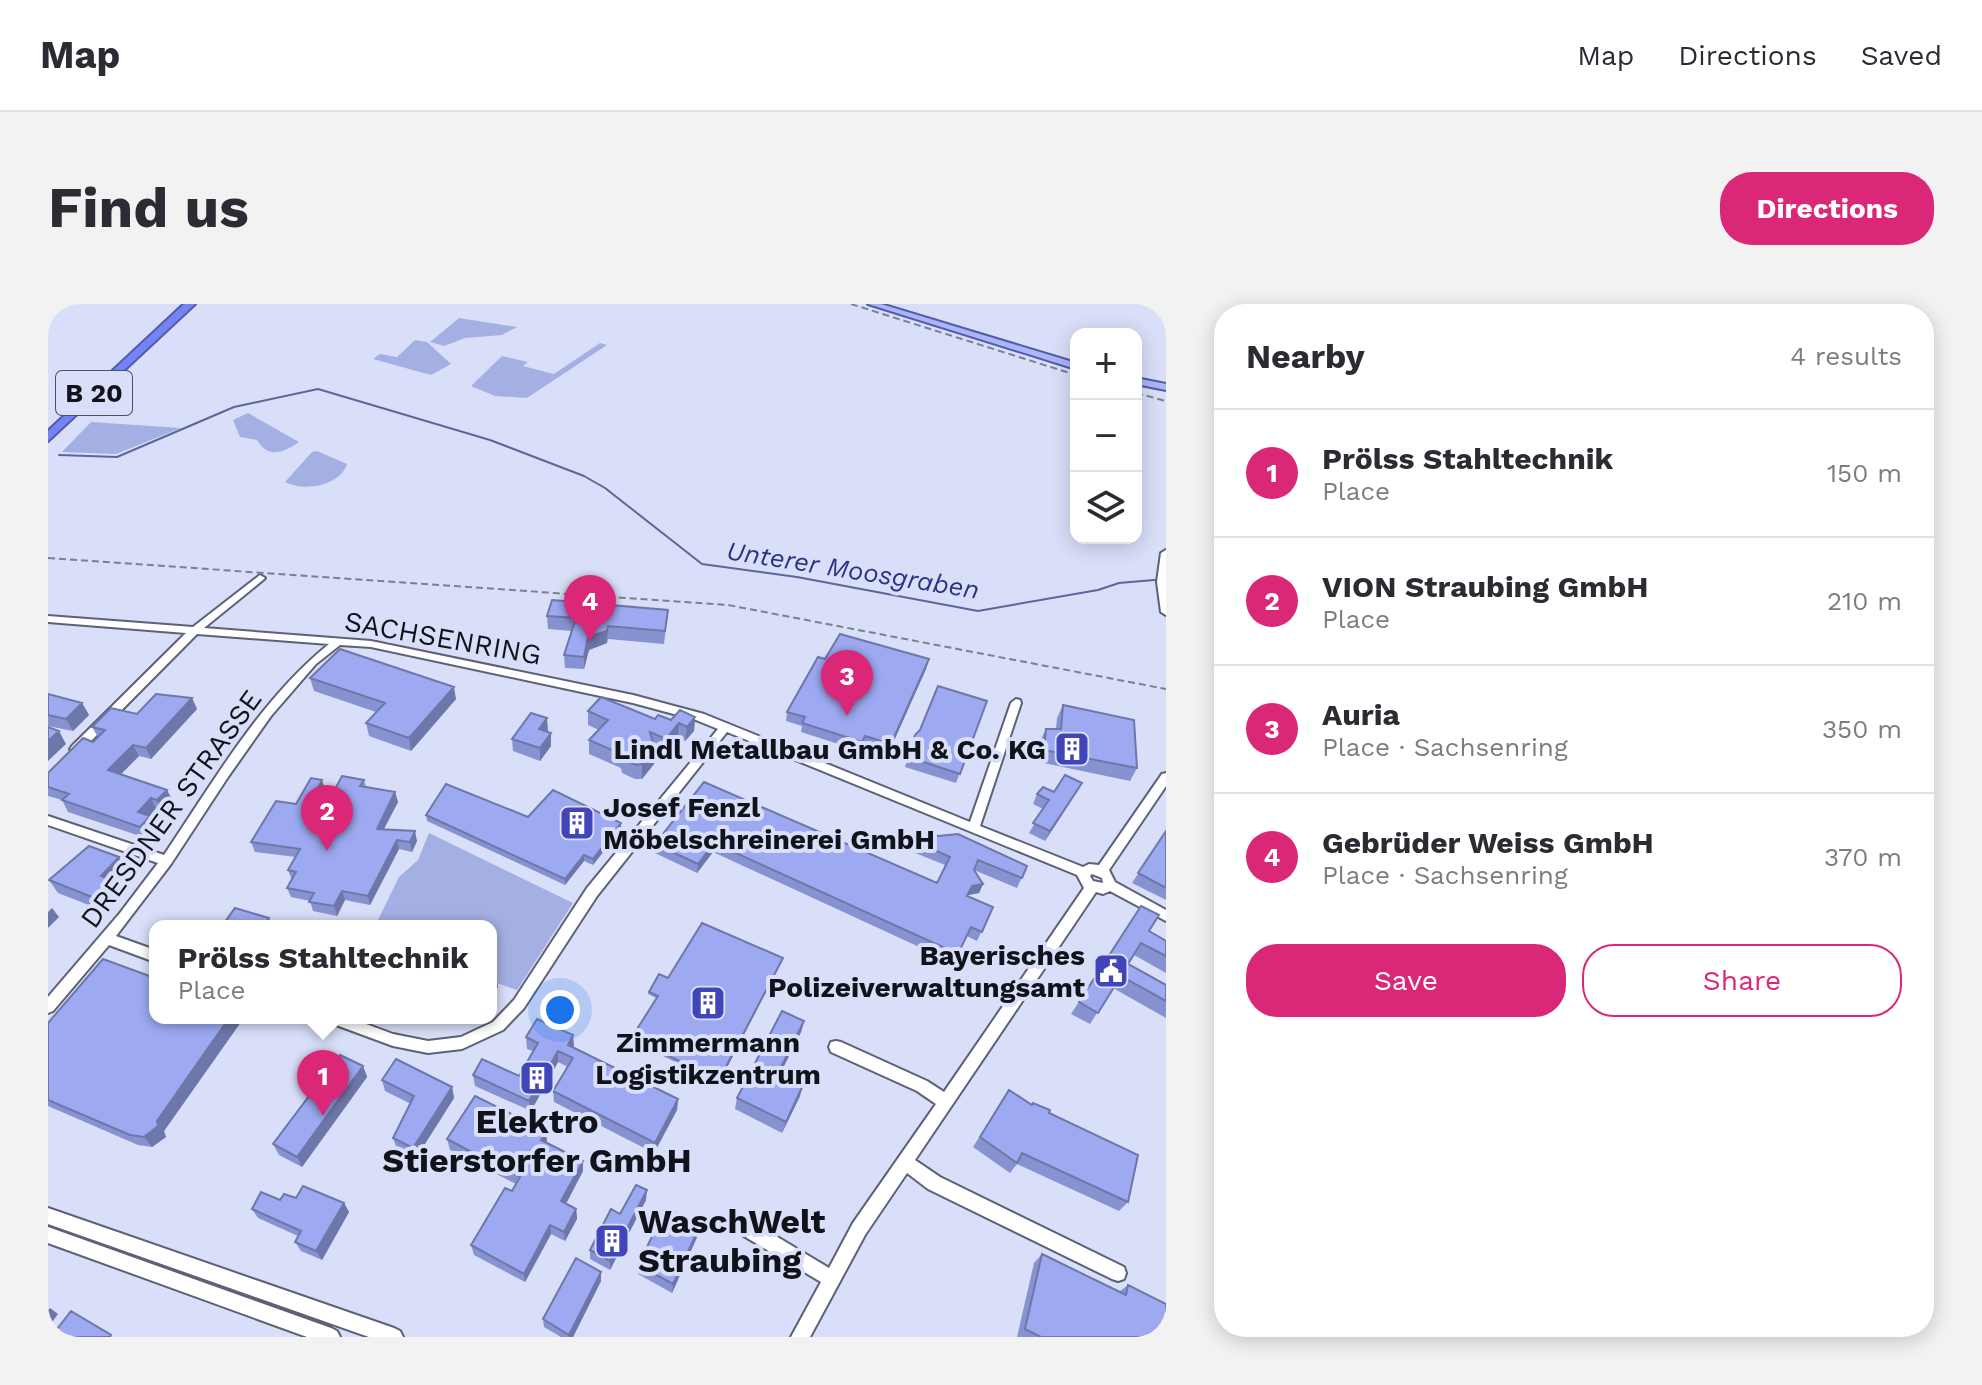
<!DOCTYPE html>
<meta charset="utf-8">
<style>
body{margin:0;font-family:"Work Sans",sans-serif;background:#f2f2f3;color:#2b2b33}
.controls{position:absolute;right:24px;top:24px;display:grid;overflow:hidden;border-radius:16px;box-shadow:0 4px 20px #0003}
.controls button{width:72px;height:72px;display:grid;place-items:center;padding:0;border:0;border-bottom:2px solid #e1e1e2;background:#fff;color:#2b2b33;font:40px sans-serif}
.you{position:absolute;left:512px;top:706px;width:28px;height:28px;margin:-20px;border:6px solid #fff;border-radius:50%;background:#1a73e8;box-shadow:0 0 0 12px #1a73e833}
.badge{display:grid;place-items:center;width:52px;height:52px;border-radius:50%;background:#db2777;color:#fff;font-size:26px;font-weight:700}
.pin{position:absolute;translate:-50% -66px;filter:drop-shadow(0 2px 4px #0008)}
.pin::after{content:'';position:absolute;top:42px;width:28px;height:24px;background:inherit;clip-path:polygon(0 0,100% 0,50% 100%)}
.popup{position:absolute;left:101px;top:616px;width:348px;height:104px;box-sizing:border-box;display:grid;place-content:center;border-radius:16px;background:#fff;filter:drop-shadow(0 2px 6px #0005);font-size:26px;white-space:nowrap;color:#7c7c81}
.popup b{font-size:30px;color:#2b2b33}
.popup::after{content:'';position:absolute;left:50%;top:100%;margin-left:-16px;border:16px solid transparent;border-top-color:#fff}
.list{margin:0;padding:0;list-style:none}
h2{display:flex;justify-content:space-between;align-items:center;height:104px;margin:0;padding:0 32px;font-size:34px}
h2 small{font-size:26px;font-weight:400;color:#7c7c81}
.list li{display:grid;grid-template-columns:52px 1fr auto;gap:24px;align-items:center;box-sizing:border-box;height:128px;padding:0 32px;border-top:2px solid #e1e1e2}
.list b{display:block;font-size:30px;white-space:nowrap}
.list p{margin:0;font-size:26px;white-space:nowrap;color:#7c7c81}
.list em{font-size:26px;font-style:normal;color:#7c7c81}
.actions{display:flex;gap:16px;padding:24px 32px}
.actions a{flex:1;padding:18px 0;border:2px solid #db2777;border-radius:32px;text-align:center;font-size:28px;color:#db2777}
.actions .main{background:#db2777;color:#fff}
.icon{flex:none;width:44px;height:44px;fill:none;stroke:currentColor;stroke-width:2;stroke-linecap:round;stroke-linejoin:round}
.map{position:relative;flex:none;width:1118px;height:1033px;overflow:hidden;border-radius:32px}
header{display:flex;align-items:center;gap:48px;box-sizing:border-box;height:112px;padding:0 40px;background:#fff;border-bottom:2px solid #e1e1e2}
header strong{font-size:38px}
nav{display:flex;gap:44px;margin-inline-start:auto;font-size:28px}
.intro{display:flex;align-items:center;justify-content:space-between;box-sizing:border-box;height:192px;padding:0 48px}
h1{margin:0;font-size:56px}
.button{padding:20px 36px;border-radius:32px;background:#db2777;color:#fff;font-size:28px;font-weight:700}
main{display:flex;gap:48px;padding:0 48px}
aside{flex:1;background:#fff;border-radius:32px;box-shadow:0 4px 20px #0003}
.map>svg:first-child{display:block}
.green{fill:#a4afe3}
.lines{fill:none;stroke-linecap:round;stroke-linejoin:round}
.stream{stroke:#5d6699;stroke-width:2}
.minor-casing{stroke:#5c6176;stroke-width:4}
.major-casing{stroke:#525ca8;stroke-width:4}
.highway-casing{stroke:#525ca8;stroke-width:4}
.minor{fill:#fff;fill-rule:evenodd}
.major{fill:#acb5f8;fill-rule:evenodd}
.highway{fill:#7584f4;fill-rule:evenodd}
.rail{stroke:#7b7f90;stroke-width:2;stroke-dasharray:7 4;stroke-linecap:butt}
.wall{fill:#8792d0}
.shaded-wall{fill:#6e77a9}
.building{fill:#9daaf2;stroke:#6e77a9;stroke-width:2}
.labels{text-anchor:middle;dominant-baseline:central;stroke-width:8;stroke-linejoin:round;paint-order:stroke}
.shield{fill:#d9dff8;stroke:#4d505d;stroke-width:2}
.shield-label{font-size:26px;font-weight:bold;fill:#11131b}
.far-water-label{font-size:26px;font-style:italic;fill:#2d3183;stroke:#d9dff8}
.street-label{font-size:28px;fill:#11131b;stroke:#d9dff8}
.poi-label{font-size:28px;font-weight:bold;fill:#11131b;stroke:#d9dff8;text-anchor:end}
.near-poi-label{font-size:34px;font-weight:bold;fill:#11131b;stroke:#d9dff8}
</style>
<header>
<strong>Map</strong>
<nav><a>Map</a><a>Directions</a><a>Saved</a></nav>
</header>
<div class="intro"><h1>Find us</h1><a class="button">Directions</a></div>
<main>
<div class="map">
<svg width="1118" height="1033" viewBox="0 0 1118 1033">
<rect width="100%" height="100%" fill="#d9dff8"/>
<!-- green -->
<path class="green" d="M411,14L469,23L454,31L417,34L396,42L382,38Z
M367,36L379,38L403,60L383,71L325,55L332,50L349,53Z
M552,39L559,41L479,94L447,92L423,82L454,52L480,58L475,62L506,70Z
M200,109L251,138C236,149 220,155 209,136L192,133L185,116Z
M43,118L133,124L68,150L14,148Z
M269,147L299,160C292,182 256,188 237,178L264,148Z
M381,529L525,599L469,686L443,677V622H327L351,573L370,556Z"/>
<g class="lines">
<!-- stream -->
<path class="stream" d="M11,151L69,153L186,103L270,85L442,136L536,172L557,184L654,260L749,273L930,307L1050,286L1071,279L1118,275"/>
<defs>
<path id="minor" d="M1118,246V311L1113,308L1109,278L1113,249Z
M212,271L217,274L215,276L156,324L323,337L585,391L656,410L922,518L963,399L968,395L972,396L973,399L932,522L1035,563L1041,560L1051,561L1114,470L1118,469V482L1061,566L1067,578L1118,606V617L1062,587L1055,590L1048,588L867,856L892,873L1076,963L1078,969L1076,975L1070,977L1064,975L880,885L859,869L817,931L762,1033H743L773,978L689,928L687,922L689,916L695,914L701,916L781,964L805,919L888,800L869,787L783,748L781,743L783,738L788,737L793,738L879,777L896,788L1036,584L1029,571L679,428L549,592L476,704L455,726L414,745L380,749L345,742L280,718L278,714H302L345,730L380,737L413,733L445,718L466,696L539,584L670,425L648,416L585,399L323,343L292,341L268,360L223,412L180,473L123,560L68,632L107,646V658L61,641L5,707L0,709V693L72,609L110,559L0,521V512L116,551C166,477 211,397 281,340L149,330L32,448L28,449L22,445L24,442L138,329L0,318V312L145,323ZM1044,570L1054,574L1055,579L1045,577L1042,572Z
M0,904L346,1024L352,1027L355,1033H321L0,920Z
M0,923L283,1024L289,1027L292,1033H259L0,939Z"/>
<path id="major" d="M820,0H833L1028,59V65Z
M1088,74L1118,80V86L1088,80Z"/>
<path id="highway" d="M136,0H147L0,137V127Z"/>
</defs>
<!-- minor casing -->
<use href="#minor" class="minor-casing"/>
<!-- major casing -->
<use href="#major" class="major-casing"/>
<!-- highway casing -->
<use href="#highway" class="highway-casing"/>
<!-- minor -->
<use href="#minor" class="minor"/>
<!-- major -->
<use href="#major" class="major"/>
<!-- highway -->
<use href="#highway" class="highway"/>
<!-- rail -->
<path class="rail" d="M803,0L1028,71
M1088,89L1118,97
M0,254L680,301L1118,385"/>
</g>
<!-- wall -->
<path class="wall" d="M620,306L616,340L560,335L559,339L541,346L536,365L517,364L516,351L524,327L500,325L499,312Z
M777,355H881L878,365L840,450L814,441L812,447L753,428L754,422L738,417L739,408Z
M262,374L408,395L363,447L321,432L318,419L328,408L266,387Z
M0,390L34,399L41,411L25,427L0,422Z
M144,394L149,405L103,455L91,452L73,470L125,497L115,507L108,505L102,512L108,523L98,534L20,508L14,496L0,492V469L45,438L50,433L44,423Z
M939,397L908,479L857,463L867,431L872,426Z
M1015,401L1089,464L1082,477L991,458L992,437L998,425H1008L1009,414Z
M540,407L607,415L623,416L647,413L646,427L637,437L630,434L617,449L606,445V460L594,475H587L574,469L573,464L541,450V436L551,426L540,421Z
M500,427L503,442L492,457L465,447L464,435Z
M316,476L318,483L347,488L350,498L336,525L369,537L364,548L351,545L322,601L297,596L289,612L265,607L262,597L243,593L239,584L244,576L240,566L248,553L207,548L203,538L248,500L277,486L286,487Z
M656,478L889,579L897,561L865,548L869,538L890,532L979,562L969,584L926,566V567L935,580L931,589L920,591L919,592L945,603L929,637L919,632L906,659L665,548L649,569L607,549V540Z
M1034,479L997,537L981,529L995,505L985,500L989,490L1006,488Z
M378,511L480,513L573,525L545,561L536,557L517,581L379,517Z
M1118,527V596L1084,579Z
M78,566L66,578L73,590L56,607L10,589L1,576Z
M1093,602L1101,627L1118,637V669L1086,651L1080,660L1118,681V714L1065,684L1042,720L1023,710Z
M735,654L671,779L594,742L589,728V725L608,694L600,690L601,688L620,674Z
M107,714L195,715L116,827L118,833L104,843L90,841L0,802V719Z
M756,717L753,728L732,770L752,792L734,829L687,805L689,794Z
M478,733L526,742L525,743L630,795L629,806L606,849L506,798L505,787L520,763L510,758L483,807L427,782L425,771L471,772L485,747L479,745Z
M315,762L319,773L254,863L231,851L225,840Z
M334,776L404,783L406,794L368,854L349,845L345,834L363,800L337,787Z
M961,786L984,801L1001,809L1080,898L1071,907L969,860L962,869L925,843Z
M399,835L499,837L498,839L535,857V867L518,900L528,905L529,915L517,937L503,930L477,978L426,951L423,941L468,880L402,846Z
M248,894L296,899L301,908L274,956L253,947L247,938L250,932L210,914L204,905L232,896Z
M598,896L562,966L542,955V946L572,910Z
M652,922L650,931L624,989L590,970V961Z
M994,950L1071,988L1080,981L1118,1033H969L986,959Z
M553,968V977L525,1033H513L496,1023L495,1015Z"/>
<!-- shaded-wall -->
<path class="shaded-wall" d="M560,322L559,339L541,346L536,365V353L540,333Z
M881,355L878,365L840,450L843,440Z
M406,383L408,395L363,447L361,434Z
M144,394L149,405L103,455L98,444Z
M34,399L41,411L25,427L18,415Z
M647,413L646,427L637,437L639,423Z
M499,414L500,427L492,438L491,425Z
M631,419L630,434L617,449L618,435Z
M11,427L18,440L0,457V437Z
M503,429V442L492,457V444Z
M85,441L91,452L66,477L60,466Z
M607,446L606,460L594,475V460Z
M274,476L277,486L270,484Z
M1034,479L1029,488L997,537L1002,527Z
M119,486L125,497L115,507L109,496Z
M347,488L350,498L331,534L329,525Z
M103,494L108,505L95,519L90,508Z
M102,512L108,523L98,534L92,523Z
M573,519V525L545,561V555Z
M367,527L369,537L364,548L362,538Z
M349,536L351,545L322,601L320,592Z
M666,539L665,548L649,569L650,560Z
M536,551V557L517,581V575Z
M71,553L78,566L66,578L73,590L56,607L49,595L53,572Z
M935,580L931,589L920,591L924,582Z
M294,587L297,596L289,612L286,602Z
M4,604L11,613L0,624V608Z
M221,614L224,622H215Z
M735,654L734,657L671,779V776Z
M448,672L450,683L443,696V681Z
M181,714L195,715L116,827L118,833L104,843L96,833L109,817Z
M756,717L753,728L727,780L730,769Z
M525,731L526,742L520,752V741Z
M510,747V758L483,807L481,797Z
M315,762L319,773L254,863L249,853Z
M755,781L752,792L734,829L738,818Z
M404,783L406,794L368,854L365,844Z
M630,795L629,806L606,849L607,839Z
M498,827L499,837L494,847L493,836Z
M535,857V867L514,907L513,897Z
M599,886L598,896L562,966V957Z
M296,899L301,908L274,956L268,947Z
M528,905L529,915L517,937L516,928Z
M502,921L503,930L477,978L476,970Z
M652,922L650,931L624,989L625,980Z
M553,968V977L525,1033H521V1031Z
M2,1004L10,1010L0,1024V1006Z"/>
<!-- building -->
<path class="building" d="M504,296L620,306L617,327L560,322L559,327L540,333L536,353L516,351L528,314L499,312Z
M792,330L881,355L843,440L817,432L814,438L754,419L757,413L739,408L770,353L777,355Z
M292,345L406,383L361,434L318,419L337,399L262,374Z
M890,382L939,397L912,470L860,453L867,431L872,426Z
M0,390L34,399L18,415L0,411Z
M108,390L144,394L98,444L85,441L60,466L119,486L109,496L103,494L90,508L102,512L92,523L14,496L21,490L0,483V469L35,434L45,438L57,426L44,423L63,404L89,410Z
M553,393L607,415L610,411L623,416L632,406L647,413L639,423L631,419L618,435L602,428L607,446L594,460L588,461L574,455L573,450L541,436L560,416L540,407Z
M1015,401L1086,416L1089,464L996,446L998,425H1013Z
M483,409L499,414L491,425L503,429L492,444L464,435Z
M0,423L11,427L0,437Z
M1017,471L1034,479L1002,527L985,519L1001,496L989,490L995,483L1006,488Z
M294,472L316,476L312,482L347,488L329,525L367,527L362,538L349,536L320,592L294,587L286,602L261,598L266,589L239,584L248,568L240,566L252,545L203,538L228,497L248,500L263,474L274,476L270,484L286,487Z
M656,478L889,579L902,553L869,538L875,526L890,532L910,530L979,562L974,574L930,556L926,566L935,580L924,582L919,592L945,603L934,628L923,623L910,650L666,539L650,560L607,540Z
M398,480L480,513L505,486L573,519L545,555L536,551L517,575L378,511Z
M1118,527V584L1090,569Z
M41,542L71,553L53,572L65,577L49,595L1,576Z
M1093,602L1111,611L1101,627L1118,637V652L1093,639L1080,660L1118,681V697L1073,672L1050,709L1031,698Z
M187,604L221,614L215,622H174Z
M654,619L735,654L671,776L594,739L589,725L610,692L601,688L611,670L620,674Z
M55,655L107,674V714H181L109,817L110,822L96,833L82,831L0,796V719Z
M443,670L448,672L443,681Z
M734,707L756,717L730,769L755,781L738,818L689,794Z
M489,715L525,731L520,741L630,795L607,839L505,787L525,754L510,747L481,797L425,771L434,755L471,772L490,739L478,733Z
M292,751L315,762L249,853L225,840Z
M348,755L404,783L365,844L345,834L366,792L334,776Z
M961,786L984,801L985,799L1002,806L1001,809L1090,851L1080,898L974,849L969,859L932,833Z
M427,792L498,827L493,836L535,857L513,897L528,905L516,928L502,921L476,970L423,941L457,884L464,887L472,873L399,835Z
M588,881L599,886L562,957L542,946L563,905L572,910Z
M255,882L296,899L268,947L247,938L253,927L204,905L213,888L232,896L236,890L248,894Z
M618,904L652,922L625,980L590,961Z
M994,950L1078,991L1080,981L1118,1000V1033H993L977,1025Z
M528,954L553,968L521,1031L495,1015Z
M23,1007L63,1031L62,1033H3Z"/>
<!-- icons -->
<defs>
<symbol id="building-square" viewBox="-11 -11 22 22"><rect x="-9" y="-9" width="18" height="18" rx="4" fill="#4145ba" stroke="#d9dff8"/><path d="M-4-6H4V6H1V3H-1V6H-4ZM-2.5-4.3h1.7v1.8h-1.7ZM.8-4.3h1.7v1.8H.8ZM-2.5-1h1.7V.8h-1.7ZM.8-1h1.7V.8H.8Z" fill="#fff"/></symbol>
<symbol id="civic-square" viewBox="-11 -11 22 22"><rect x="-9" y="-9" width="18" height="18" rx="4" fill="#4145ba" stroke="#d9dff8"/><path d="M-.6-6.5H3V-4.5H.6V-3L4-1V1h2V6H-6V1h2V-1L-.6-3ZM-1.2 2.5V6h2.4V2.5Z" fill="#fff"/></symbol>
</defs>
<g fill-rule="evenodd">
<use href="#building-square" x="1004" y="425" width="40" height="40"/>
<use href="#building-square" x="509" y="499" width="40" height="40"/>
<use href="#civic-square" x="1043" y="647" width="40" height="40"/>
<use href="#building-square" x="640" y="679" width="40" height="40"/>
<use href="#building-square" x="469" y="754" width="40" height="40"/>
<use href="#building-square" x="544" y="917" width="40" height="40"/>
</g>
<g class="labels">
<!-- shield labels -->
<rect class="shield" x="8" y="67" width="76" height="44" rx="6"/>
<g class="shield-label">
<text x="46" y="89">B 20</text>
</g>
<!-- far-water labels -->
<g class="far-water-label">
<text transform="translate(805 266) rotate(9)">Unterer Moosgraben</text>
</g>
<!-- street labels -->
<g class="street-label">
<text transform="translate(395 334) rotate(10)">SACHSENRING</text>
<text transform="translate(123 505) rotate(-54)">DRESDNER STRASSE</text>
</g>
<!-- poi labels -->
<g class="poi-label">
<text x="998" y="445">Lindl Metallbau GmbH &amp; Co. KG</text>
<text x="555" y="503" text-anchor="start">Josef Fenzl<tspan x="555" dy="32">Möbelschreinerei GmbH</tspan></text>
<text x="1037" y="651">Bayerisches<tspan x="1037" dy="32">Polizeiverwaltungsamt</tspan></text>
<text x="660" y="738" text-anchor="middle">Zimmermann<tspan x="660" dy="32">Logistikzentrum</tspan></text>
</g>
<!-- near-poi labels -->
<g class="near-poi-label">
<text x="489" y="817">Elektro<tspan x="489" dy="39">Stierstorfer GmbH</tspan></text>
<text x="590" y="917" text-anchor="start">WaschWelt<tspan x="590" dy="39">Straubing</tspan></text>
</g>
</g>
</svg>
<div class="controls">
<button>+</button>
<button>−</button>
<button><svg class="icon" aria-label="layers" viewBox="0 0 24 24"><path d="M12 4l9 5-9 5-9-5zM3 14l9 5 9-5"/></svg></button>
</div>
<div class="you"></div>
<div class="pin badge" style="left:275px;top:812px">1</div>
<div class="popup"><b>Prölss Stahltechnik</b>Place</div>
<div class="pin badge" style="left:279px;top:547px">2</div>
<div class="pin badge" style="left:799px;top:412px">3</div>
<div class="pin badge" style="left:542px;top:337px">4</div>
</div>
<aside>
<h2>Nearby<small>4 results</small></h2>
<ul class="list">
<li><span class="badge">1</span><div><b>Prölss Stahltechnik</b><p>Place</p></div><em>150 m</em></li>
<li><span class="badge">2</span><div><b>VION Straubing GmbH</b><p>Place</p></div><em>210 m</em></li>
<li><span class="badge">3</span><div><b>Auria</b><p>Place · Sachsenring</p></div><em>350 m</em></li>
<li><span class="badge">4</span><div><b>Gebrüder Weiss GmbH</b><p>Place · Sachsenring</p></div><em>370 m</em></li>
</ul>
<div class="actions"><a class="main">Save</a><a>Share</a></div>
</aside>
</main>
